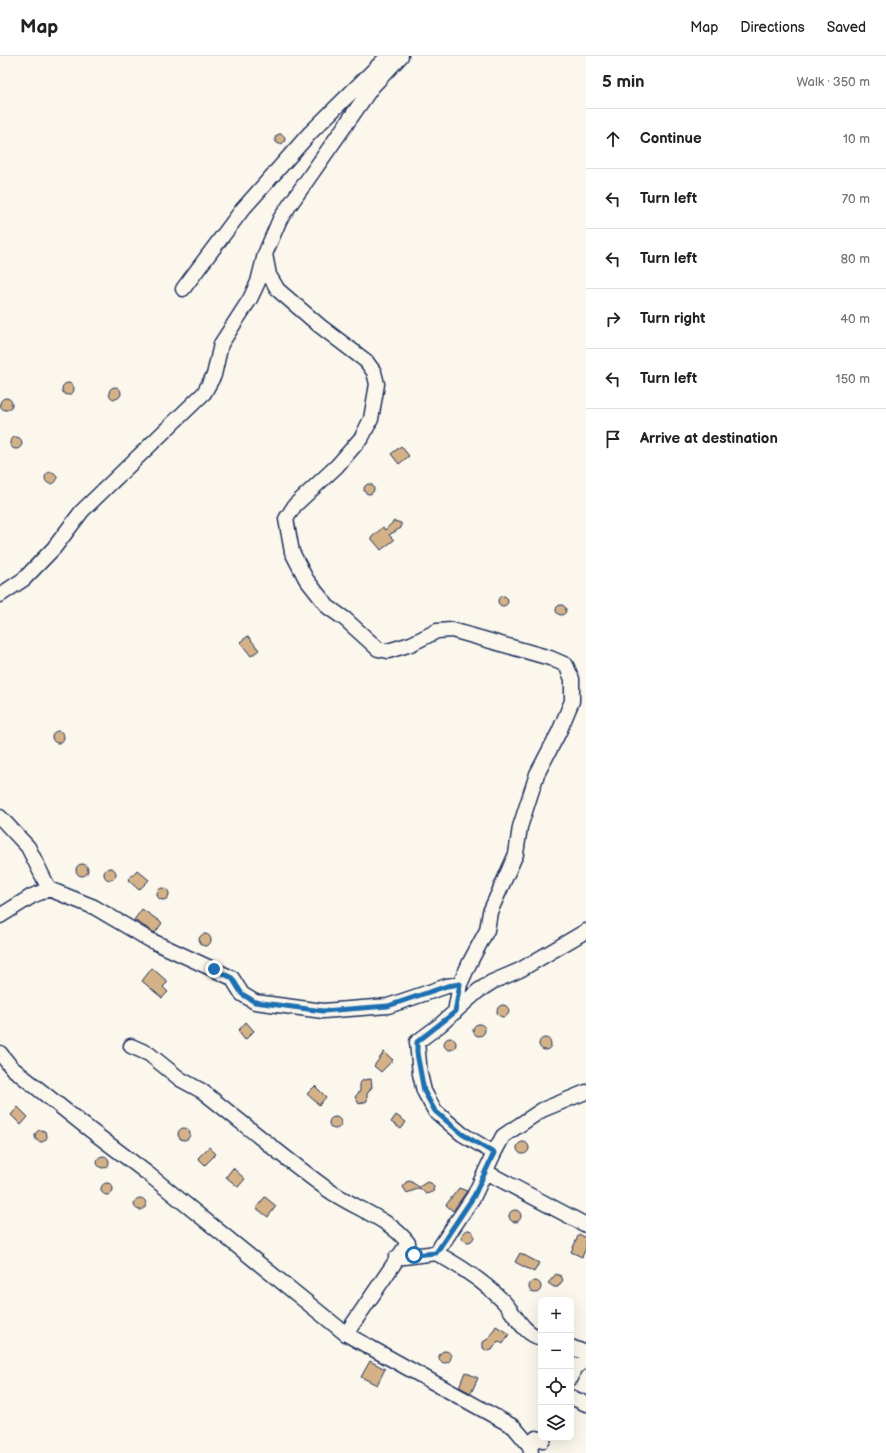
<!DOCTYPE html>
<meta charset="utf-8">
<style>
body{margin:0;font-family:"Balsamiq Sans",sans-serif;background:#f2f2f2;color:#222}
.controls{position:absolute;right:12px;bottom:12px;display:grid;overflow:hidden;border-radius:8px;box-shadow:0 4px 16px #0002}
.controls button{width:36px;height:36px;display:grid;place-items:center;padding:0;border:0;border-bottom:1px solid #e0e0e0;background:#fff;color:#222;font:20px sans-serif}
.stop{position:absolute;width:12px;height:12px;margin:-9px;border:3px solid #1f6fb2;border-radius:50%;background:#fff}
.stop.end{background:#1f6fb2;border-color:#fff;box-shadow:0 1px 4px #0008}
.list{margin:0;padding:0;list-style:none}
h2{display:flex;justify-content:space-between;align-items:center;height:52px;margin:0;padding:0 16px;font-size:17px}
h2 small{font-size:13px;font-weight:400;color:#767676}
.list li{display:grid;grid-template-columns:26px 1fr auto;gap:12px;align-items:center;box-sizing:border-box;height:60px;padding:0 16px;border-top:1px solid #e0e0e0}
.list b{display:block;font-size:15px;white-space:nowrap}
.list em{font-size:13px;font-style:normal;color:#767676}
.icon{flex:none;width:22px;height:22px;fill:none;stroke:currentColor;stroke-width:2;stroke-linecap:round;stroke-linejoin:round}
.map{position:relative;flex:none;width:586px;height:1397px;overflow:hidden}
header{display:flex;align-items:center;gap:24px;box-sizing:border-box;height:56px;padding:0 20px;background:#fff;border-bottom:1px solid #e0e0e0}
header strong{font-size:19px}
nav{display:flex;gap:22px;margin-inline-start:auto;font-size:14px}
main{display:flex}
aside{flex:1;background:#fff}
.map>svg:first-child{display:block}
.building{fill:#d4b186;stroke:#1b2f5e}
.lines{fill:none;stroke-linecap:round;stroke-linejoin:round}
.minor-casing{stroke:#1b2f5e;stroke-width:17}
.minor{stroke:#fbf7ec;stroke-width:14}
.route{stroke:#1f6fb2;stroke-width:5}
</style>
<header>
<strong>Map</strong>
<nav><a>Map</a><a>Directions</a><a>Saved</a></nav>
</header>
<main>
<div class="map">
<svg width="586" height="1397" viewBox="0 0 586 1397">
<rect width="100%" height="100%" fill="#fbf7ec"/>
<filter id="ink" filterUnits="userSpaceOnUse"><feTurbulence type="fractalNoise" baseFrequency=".025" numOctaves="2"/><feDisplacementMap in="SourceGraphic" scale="8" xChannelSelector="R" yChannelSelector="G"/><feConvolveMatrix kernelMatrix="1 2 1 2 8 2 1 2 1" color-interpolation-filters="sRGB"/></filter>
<g filter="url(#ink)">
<!-- building -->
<path class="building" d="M275 83a5 5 0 1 1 10 0a5 5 0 1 1-10 0Z
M62 333a6 6 0 1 1 12 0a6 6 0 1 1-12 0Z
M109 337a6 6 0 1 1 12 0a6 6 0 1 1-12 0Z
M0 348a6 6 0 1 1 12 0a6 6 0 1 1-12 0Z
M10 387a6 6 0 1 1 12 0a6 6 0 1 1-12 0Z
M401,390L409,400L399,408L391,398Z
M45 422a6 6 0 1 1 12 0a6 6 0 1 1-12 0Z
M364 433a5 5 0 1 1 10 0a5 5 0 1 1-10 0Z
M394,465L401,467V472L389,479L394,484L381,494L371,482L383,471L385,474Z
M498 545a5 5 0 1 1 10 0a5 5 0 1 1-10 0Z
M556 554a5 5 0 1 1 10 0a5 5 0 1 1-10 0Z
M248,580L259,594L251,600L240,586Z
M52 681a6 6 0 1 1 12 0a6 6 0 1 1-12 0Z
M76 814a6 6 0 1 1 12 0a6 6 0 1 1-12 0Z
M104 818a6 6 0 1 1 12 0a6 6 0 1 1-12 0Z
M137,814L149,824L139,834L128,824Z
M157 838a6 6 0 1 1 12 0a6 6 0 1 1-12 0Z
M142,853L162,867L155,877L134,864Z
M199 884a6 6 0 1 1 12 0a6 6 0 1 1-12 0Z
M152,912L168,926L163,931L168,936L162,942L142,925Z
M497 955a6 6 0 1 1 12 0a6 6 0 1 1-12 0Z
M246,966L254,975L245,984L238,975Z
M473 974a6 6 0 1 1 12 0a6 6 0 1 1-12 0Z
M539 988a6 6 0 1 1 12 0a6 6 0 1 1-12 0Z
M444 988a6 6 0 1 1 12 0a6 6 0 1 1-12 0Z
M384,996L393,1004L381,1016L374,1010Z
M371,1023L372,1031L367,1038V1045L359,1048L355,1041L360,1035V1027L363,1024Z
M315,1030L326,1041L319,1049L307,1038Z
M18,1051L28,1061L21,1069L11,1059Z
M396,1059L406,1066L401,1073L391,1066Z
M329 1067a6 6 0 1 1 12 0a6 6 0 1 1-12 0Z
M178 1078a6 6 0 1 1 12 0a6 6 0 1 1-12 0Z
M35 1080a6 6 0 1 1 12 0a6 6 0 1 1-12 0Z
M517 1092a6 6 0 1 1 12 0a6 6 0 1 1-12 0Z
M209,1091L216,1098L205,1109L198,1102Z
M97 1106a6 6 0 1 1 12 0a6 6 0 1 1-12 0Z
M233,1112L245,1123L238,1131L226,1121Z
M410,1125L419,1131L427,1126L431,1127L434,1130L433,1136L426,1138L420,1132L407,1137L403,1131L406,1126Z
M101 1133a6 6 0 1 1 12 0a6 6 0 1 1-12 0Z
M459,1132L467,1135L453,1155L446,1149Z
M265,1141L276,1150L268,1161L256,1152Z
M134 1148a6 6 0 1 1 12 0a6 6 0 1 1-12 0Z
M509 1160a6 6 0 1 1 12 0a6 6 0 1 1-12 0Z
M462 1180a6 6 0 1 1 12 0a6 6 0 1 1-12 0Z
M579,1178L586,1182V1192L582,1201L571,1196Z
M520,1197L539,1207L534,1216L515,1206Z
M556,1218L561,1220L563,1224L558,1231H554L548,1227Z
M529 1231a6 6 0 1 1 12 0a6 6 0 1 1-12 0Z
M496,1270L509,1278L503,1288L498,1285L492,1294L487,1295L483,1292V1286L488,1283Z
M439 1301a6 6 0 1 1 12 0a6 6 0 1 1-12 0Z
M370,1305L385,1313L377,1329L361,1321Z
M465,1316L478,1322L471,1337L459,1331Z"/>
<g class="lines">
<defs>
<path id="minor" d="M265,198L269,219L278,234L320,270L366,305L374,316L377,328L371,363L362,381L337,410L295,449L286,463L292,496L306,523L328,551L345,563L378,593L388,595L411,588L437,575L452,574L550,602L566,609L572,623V645L559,676L537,718L520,771L516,798L490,856L487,874L470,906L460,928L455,956
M183,233L242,154L310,77L388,0
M0,539L24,523L54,492L82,455L204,337L214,319L221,288L250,243L258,226L265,198L280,163L372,31L401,0
M0,761L28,791L49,833
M0,860L32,840L49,833L94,851L150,884L232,922L242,938L255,946L323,955L388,950L447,930L460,928
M131,990L149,998L180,1023L202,1035C243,1067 284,1102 327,1133C353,1152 388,1161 408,1187L346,1278
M0,997L12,1012L85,1070L147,1117L346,1278L514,1371L530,1390L531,1397
M494,1097L503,1080L542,1054L586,1036
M486,1116L586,1169
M436,1197C460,1210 482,1224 502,1244C515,1257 522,1277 541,1282
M396,1202L436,1197L474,1140L494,1097L462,1078L435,1055L424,1035L420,1018L417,986L440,969L478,935L492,926L520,914L586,875
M571,1291L586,1297
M571,1322L574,1312L586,1304
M571,1341L586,1348
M530,1390L536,1382L543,1384L544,1382"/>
</defs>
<!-- minor casing -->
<use href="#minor" class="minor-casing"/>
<!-- minor -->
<use href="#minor" class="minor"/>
</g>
</g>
<g class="lines" filter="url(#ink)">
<!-- route -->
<path class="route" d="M214,913L232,922L242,938L255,946L323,955L388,950L447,930L460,928L455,956L417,986V997L424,1035L435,1055L462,1078L494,1097L474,1140L436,1197L414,1199"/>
</g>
</svg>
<div class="controls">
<button>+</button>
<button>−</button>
<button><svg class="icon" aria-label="locate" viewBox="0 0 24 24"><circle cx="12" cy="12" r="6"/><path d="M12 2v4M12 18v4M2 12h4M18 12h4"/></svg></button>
<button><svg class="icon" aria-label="layers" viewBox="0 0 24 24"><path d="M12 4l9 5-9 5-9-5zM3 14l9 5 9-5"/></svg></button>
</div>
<div class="stop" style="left:414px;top:1199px"></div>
<div class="stop end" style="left:214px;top:913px"></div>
</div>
<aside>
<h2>5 min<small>Walk · 350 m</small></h2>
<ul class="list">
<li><svg class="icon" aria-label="ahead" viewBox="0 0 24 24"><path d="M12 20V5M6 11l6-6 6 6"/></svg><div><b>Continue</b></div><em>10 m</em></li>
<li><svg class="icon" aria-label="left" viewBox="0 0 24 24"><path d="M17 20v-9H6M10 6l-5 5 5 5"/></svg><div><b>Turn left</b></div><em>70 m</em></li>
<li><svg class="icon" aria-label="left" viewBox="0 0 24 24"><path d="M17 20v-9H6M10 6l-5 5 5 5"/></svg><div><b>Turn left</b></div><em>80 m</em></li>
<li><svg class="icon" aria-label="right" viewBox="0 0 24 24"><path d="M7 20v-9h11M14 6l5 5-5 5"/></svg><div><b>Turn right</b></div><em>40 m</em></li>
<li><svg class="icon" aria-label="left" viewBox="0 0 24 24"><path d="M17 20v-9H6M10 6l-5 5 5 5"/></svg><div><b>Turn left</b></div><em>150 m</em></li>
<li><svg class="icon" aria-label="arrive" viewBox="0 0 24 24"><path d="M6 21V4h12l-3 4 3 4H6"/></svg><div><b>Arrive at destination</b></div></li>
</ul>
</aside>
</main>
